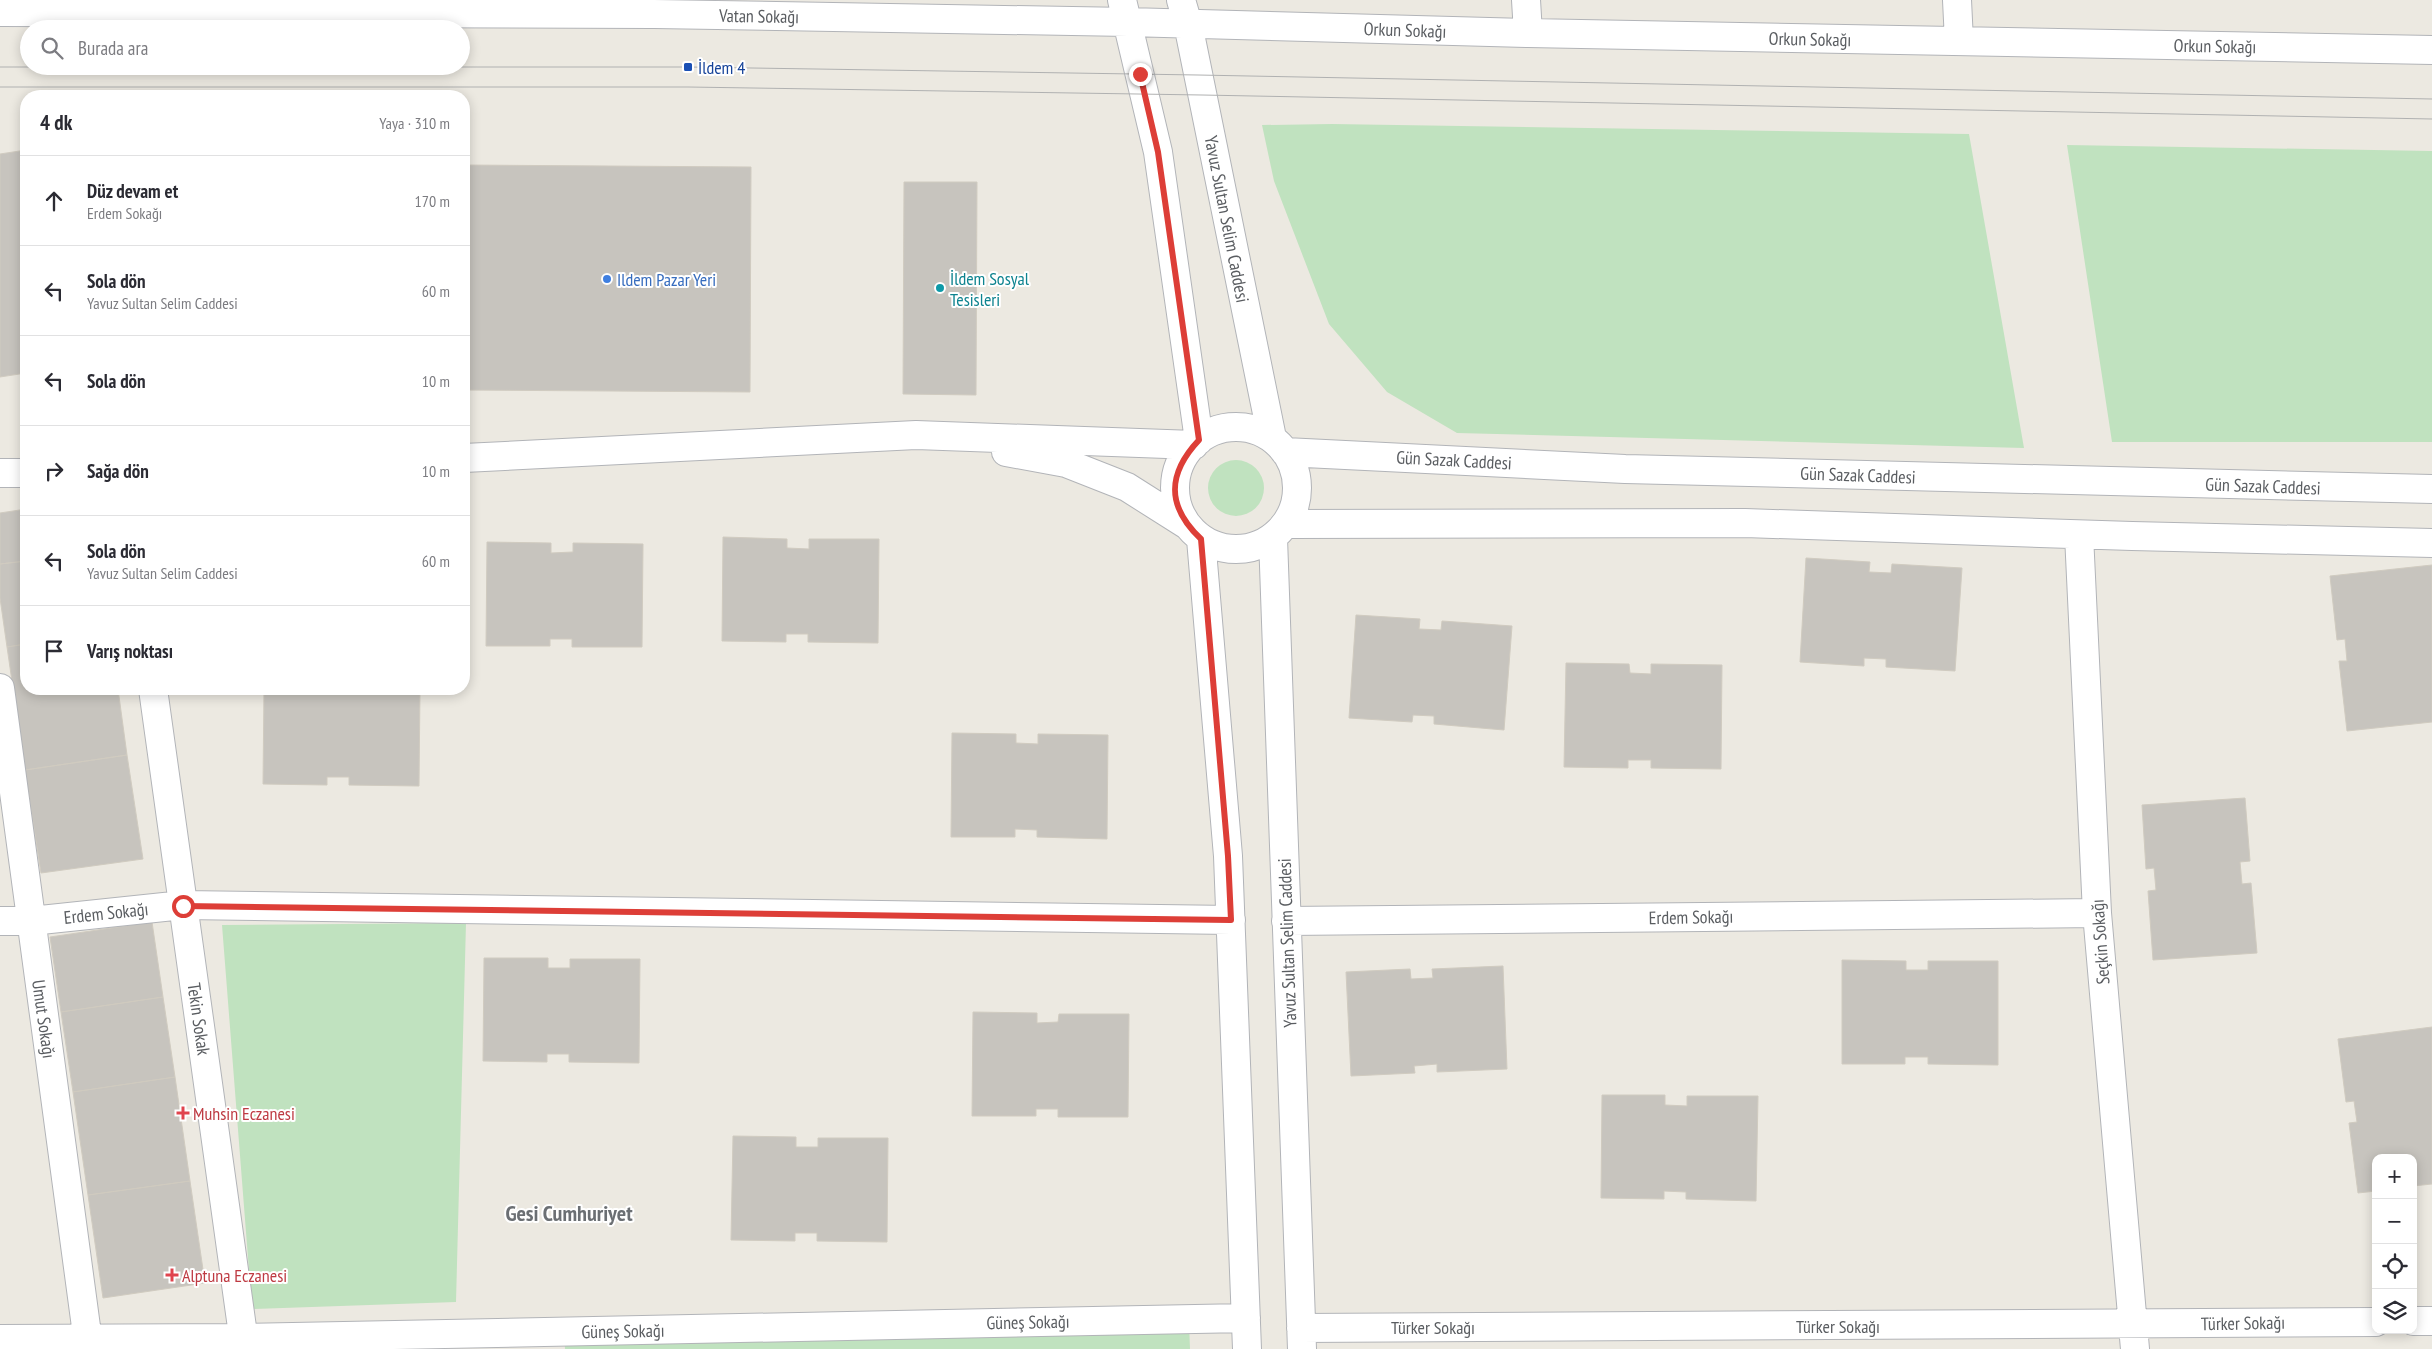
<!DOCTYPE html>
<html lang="tr">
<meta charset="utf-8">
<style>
body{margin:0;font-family:"PT Sans Narrow",sans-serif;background:#f7f7f7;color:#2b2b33}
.controls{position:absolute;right:15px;bottom:15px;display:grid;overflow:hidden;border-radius:10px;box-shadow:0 2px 12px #0003}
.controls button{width:45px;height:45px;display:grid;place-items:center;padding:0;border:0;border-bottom:1px solid #e1e1e2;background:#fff;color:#2b2b33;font:25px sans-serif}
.stop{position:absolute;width:15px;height:15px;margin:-11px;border:4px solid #dd3e37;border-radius:50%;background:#fff}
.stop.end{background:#dd3e37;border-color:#fff;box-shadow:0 1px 5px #0008}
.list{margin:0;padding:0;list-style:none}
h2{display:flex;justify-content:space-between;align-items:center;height:65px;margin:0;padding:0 20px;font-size:21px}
h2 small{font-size:16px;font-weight:400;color:#7c7c81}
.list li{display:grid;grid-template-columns:32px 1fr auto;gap:15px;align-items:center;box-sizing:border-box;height:90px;padding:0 20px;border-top:1px solid #e1e1e2}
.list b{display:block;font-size:19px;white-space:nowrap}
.list p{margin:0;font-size:16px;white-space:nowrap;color:#7c7c81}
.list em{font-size:16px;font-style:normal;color:#7c7c81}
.icon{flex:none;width:28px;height:28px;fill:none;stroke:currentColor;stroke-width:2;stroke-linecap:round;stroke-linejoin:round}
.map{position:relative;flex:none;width:2432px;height:1349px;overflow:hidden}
.search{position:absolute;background:#fff;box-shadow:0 2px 12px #0003;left:20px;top:20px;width:450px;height:55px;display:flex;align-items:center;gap:12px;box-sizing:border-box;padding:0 18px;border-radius:28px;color:#7c7c81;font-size:19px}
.panel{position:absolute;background:#fff;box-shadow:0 2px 12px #0003;left:20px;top:90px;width:450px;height:605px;border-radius:20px}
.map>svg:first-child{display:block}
.green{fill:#c0e2bf}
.building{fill:#c7c4be;stroke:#d0cbc0}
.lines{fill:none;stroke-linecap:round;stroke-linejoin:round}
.minor-casing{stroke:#b2b4b8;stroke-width:30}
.minor{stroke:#fff;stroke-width:28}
.tram{stroke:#b0b1b1;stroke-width:1}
.route{stroke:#dd3e37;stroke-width:6}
.transit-dot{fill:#1a4fb4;stroke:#fff;stroke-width:2}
.shop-dot{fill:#3f7fe0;stroke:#fff;stroke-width:2}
.culture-dot{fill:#0f9aa8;stroke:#fff;stroke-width:2}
.health-dot{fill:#e0444e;stroke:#fff;stroke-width:2}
.labels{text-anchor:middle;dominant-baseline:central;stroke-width:4;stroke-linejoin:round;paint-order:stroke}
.street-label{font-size:18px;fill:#5a5d61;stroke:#fff}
.transit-label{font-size:18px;fill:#164399;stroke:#fff;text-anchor:start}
.culture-label{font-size:18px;fill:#0d838f;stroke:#fff;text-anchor:start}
.shop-label{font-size:18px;fill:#366cbe;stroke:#fff;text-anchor:start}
.health-label{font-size:18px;fill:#be3a42;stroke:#fff;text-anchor:start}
.district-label{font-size:22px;font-weight:bold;fill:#6b6f73;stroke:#fff}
</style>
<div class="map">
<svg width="2432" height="1349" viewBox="0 0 2432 1349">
<rect width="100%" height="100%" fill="#ece9e1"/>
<!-- green -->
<path class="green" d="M1332,124L1969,134L2024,448L1457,433L1387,392L1329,324L1274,181L1262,125Z
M2067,145L2432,151V442H2112Z
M1208 488a28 28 0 1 1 56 0a28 28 0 1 1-56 0Z
M466,923L456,1302L252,1309L222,925Z
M1189,1322L1190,1349H565L564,1327Z"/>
<!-- building -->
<path class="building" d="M26,150V373L0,377V154Z
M464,165L751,167L750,392L464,390Z
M904,182H977L976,395L903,394Z
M26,509V561L0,564V513Z
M723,537L787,539V548L809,549V539H879L878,643L808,642V634H786V642L722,641Z
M487,542L551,543V553L573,552V543L643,544L642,647H572V639H550V646H486Z
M1806,558L1870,562L1869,572L1891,573L1892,564L1962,568L1955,671L1886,667V659L1864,658V666L1800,662Z
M26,561V644L7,647L0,598V564Z
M2432,565V722L2347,731L2339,661H2347L2345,639L2337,640L2330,576Z
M1356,615L1420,619L1419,629L1441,630L1442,621L1512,626L1504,730L1434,724V716L1413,715L1412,722L1349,718Z
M26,644V689H118L127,755L25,770L7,647Z
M1566,663L1629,664L1630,673L1651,674V664L1722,665L1721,769L1651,768V760H1628V768L1564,767Z
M264,689H328V691L420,689L419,786L349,785V777H327V785L263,784Z
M952,733L1016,734V743L1038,744V734L1108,735L1107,839L1037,837V830L1015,829V837H951Z
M127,755L143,859L41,873L25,770Z
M2245,798L2250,861L2240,862L2242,884L2251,883L2257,953L2153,960L2148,891L2156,890L2154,868L2146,869L2142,805Z
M152,922L163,997L61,1012L50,937Z
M484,958H548V968H570V959H640L639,1063L569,1062V1054H547V1062L483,1061Z
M1842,960L1906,961V970H1928V961H1998V1065L1928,1064V1057H1905V1064H1842Z
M1503,966L1507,1069L1437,1072V1064L1414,1066L1415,1073L1351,1076L1346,972L1410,969L1411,979L1433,978L1432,969Z
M163,997L175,1077L73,1092L61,1012Z
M973,1012L1037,1013V1023L1058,1022L1059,1014H1129L1128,1117H1058V1109H1036V1116H972Z
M2432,1027V1184L2413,1186V1158H2376V1191L2358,1193L2349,1123L2357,1122L2354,1101L2346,1102L2338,1039Z
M175,1077L190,1181L88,1195L73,1092Z
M1602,1095H1665V1105L1687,1106V1096H1758L1756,1201L1686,1199V1192L1664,1191V1199L1601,1198Z
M733,1136L796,1137V1147H818V1138H888L887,1242L817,1241V1233H795V1241L731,1240Z
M190,1181L205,1283L103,1298L88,1195Z"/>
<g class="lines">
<defs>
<path id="minor" d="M1122,0L1158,152L1199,440
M1181,0L1188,24L1272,438
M1526,0L1528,33
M1957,0L1959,41
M0,12L654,14L1128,22L1528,33L2432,50
M1175 488a61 61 0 1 1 122 0a61 61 0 1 1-122 0Z
M1006,452L1066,463L1127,487L1187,525
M1285,452L1625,469L2432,489
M464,458L916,435L1194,445
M0,473H26
M1287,524L1745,523L2132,536L2432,543
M2079,535L2097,913L2135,1349
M1273,538L1302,1349
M1201,539L1228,856L1247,1349
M0,688L89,1349
M153,689L245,1349
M0,921H31L183,905L1231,920
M1286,921L2097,913
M2413,1321H2432
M1301,1328L2376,1322
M0,1339L243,1338L1246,1318"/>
</defs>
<!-- minor casing -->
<use href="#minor" class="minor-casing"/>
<!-- minor -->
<use href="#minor" class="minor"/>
<!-- tram -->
<path class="tram" d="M0,67H688L1198,75L2432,99
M0,87H688L1202,95L2432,119"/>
</g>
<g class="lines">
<!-- route -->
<path class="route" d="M183,906L1231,920L1228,856L1201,539C1166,506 1167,474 1199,440L1158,152L1140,74"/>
</g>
<!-- markers -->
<rect class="transit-dot" x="683" y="62" width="10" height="10" rx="2.5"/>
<circle class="shop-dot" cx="607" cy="279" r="5"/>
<circle class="culture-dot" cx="940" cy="288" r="5"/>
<g class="health-dot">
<path d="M180.5 1105.5h5v5h5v5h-5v5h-5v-5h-5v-5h5z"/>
<path d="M169.5 1267.5h5v5h5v5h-5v5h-5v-5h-5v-5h5z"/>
</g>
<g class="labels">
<!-- street labels -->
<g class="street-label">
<text transform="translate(759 16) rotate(1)">Vatan Sokağı</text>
<text transform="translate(1405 30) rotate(2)">Orkun Sokağı</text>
<text transform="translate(1810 39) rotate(1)">Orkun Sokağı</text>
<text transform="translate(2215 46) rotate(1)">Orkun Sokağı</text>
<text transform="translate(1227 219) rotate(79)">Yavuz Sultan Selim Caddesi</text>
<text transform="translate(1454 460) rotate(3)">Gün Sazak Caddesi</text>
<text transform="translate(1858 475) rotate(2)">Gün Sazak Caddesi</text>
<text transform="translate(2263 486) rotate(2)">Gün Sazak Caddesi</text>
<text transform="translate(106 913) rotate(-6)">Erdem Sokağı</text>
<text transform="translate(1691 917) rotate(-1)">Erdem Sokağı</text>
<text transform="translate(2100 942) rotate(-94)">Seçkin Sokağı</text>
<text transform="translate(1287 943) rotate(-92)">Yavuz Sultan Selim Caddesi</text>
<text transform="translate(44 1019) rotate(82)">Umut Sokağı</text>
<text transform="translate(199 1019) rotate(82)">Tekin Sokak</text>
<text transform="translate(1028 1322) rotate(-1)">Güneş Sokağı</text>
<text transform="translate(2243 1323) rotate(-1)">Türker Sokağı</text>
<text x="1838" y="1326">Türker Sokağı</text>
<text x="1433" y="1327">Türker Sokağı</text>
<text transform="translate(623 1331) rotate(-1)">Güneş Sokağı</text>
</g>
<!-- transit labels -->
<g class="transit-label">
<text x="698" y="67">İldem 4</text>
</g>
<!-- culture labels -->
<g class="culture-label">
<text x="950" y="278">İldem Sosyal<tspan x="950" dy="21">Tesisleri</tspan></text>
</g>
<!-- shop labels -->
<g class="shop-label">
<text x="617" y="279">Ildem Pazar Yeri</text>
</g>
<!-- health labels -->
<g class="health-label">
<text x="193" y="1113">Muhsin Eczanesi</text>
<text x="182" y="1275">Alptuna Eczanesi</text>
</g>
<!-- district labels -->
<g class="district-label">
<text x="569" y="1213">Gesi Cumhuriyet</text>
</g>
</g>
</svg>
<div class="controls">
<button>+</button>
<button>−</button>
<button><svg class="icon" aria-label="locate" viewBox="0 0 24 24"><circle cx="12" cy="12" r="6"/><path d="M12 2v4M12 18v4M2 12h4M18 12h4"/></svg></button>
<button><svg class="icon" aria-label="layers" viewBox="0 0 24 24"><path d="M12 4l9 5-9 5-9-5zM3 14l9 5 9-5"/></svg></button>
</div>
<div class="stop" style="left:183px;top:906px"></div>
<div class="stop end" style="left:1140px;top:74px"></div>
<div class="search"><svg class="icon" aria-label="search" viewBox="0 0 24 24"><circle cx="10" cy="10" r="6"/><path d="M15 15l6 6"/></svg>Burada ara</div>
<section class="panel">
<h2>4 dk<small>Yaya · 310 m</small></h2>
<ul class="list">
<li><svg class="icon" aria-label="ahead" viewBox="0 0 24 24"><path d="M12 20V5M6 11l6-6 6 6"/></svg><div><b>Düz devam et</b><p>Erdem Sokağı</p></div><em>170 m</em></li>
<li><svg class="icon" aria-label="left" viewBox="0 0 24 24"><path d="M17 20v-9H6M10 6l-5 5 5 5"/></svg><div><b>Sola dön</b><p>Yavuz Sultan Selim Caddesi</p></div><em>60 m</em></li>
<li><svg class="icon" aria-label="left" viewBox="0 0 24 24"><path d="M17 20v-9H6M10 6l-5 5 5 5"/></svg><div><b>Sola dön</b></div><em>10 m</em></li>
<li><svg class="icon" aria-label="right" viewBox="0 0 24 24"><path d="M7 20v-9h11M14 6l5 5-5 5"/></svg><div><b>Sağa dön</b></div><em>10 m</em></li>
<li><svg class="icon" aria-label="left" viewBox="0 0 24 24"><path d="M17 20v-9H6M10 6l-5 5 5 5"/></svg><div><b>Sola dön</b><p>Yavuz Sultan Selim Caddesi</p></div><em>60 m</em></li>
<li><svg class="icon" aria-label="arrive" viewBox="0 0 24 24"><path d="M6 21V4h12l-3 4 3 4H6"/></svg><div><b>Varış noktası</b></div></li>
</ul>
</section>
</div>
